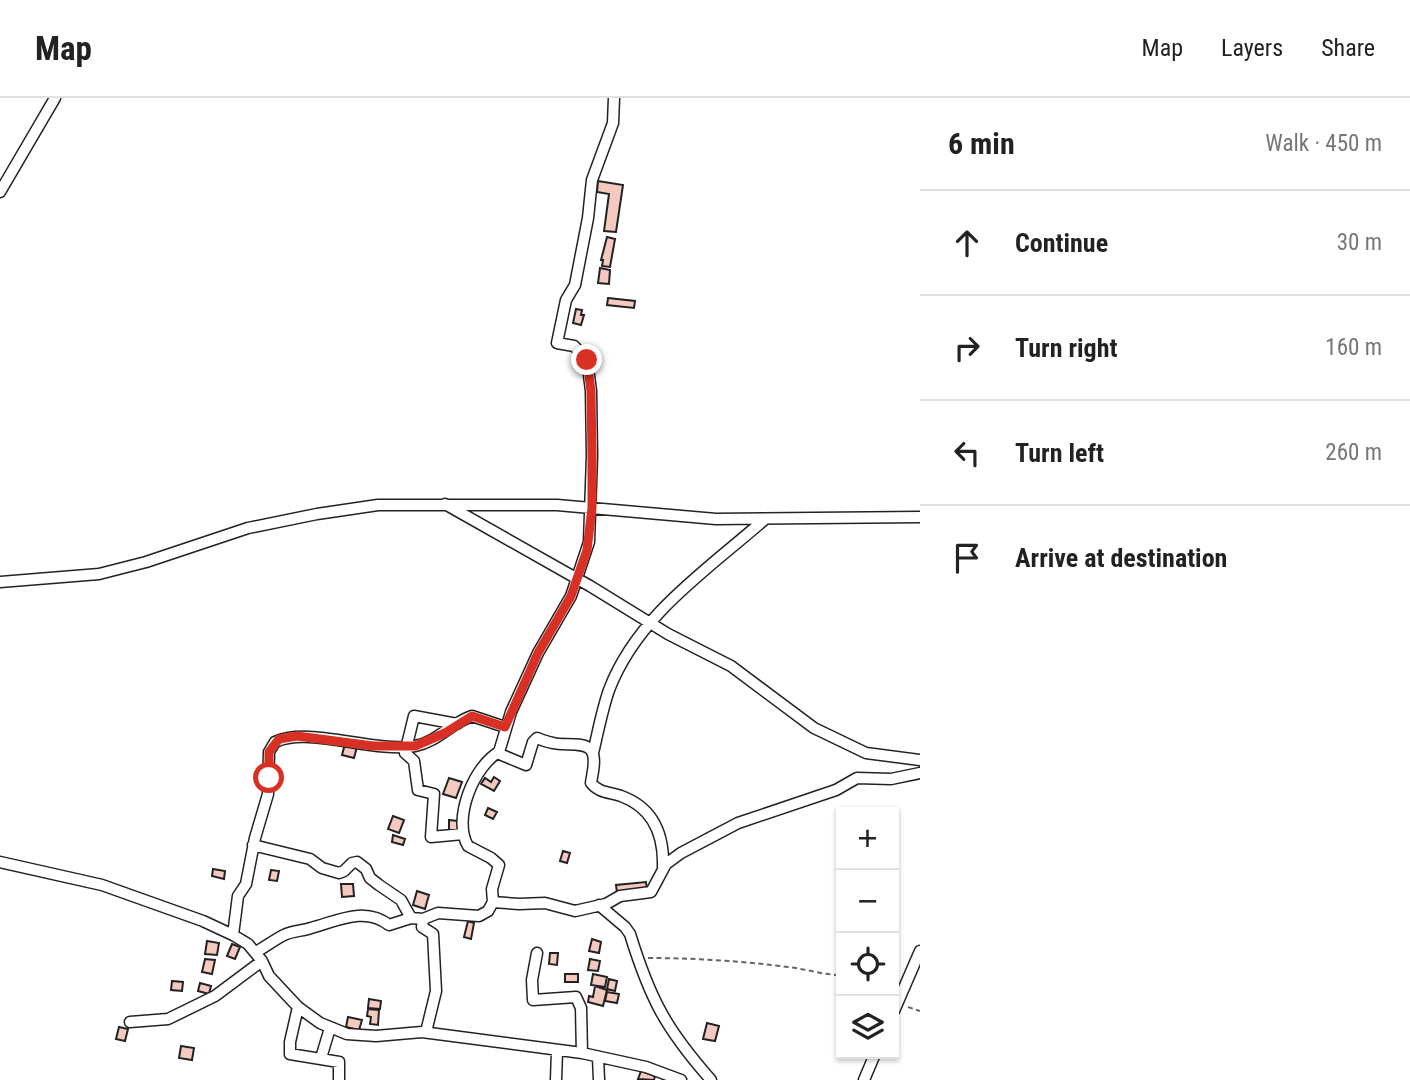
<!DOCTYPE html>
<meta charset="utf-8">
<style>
body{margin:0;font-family:"Roboto Condensed",sans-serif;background:#f6f6f6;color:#222}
.controls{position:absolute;right:21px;bottom:21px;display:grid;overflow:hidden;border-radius:0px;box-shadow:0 2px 5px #0004}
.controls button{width:63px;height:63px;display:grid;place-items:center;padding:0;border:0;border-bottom:2px solid #e0e0e0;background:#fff;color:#222;font:35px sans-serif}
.stop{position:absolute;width:21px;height:21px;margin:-16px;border:5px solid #d93025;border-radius:50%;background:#fff}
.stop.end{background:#d93025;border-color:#fff;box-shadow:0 2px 7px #0008}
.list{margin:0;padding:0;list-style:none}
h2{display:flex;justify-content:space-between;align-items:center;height:91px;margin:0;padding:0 28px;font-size:30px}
h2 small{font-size:23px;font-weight:400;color:#767676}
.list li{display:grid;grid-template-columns:46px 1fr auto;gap:21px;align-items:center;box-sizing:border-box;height:105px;padding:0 28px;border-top:2px solid #e0e0e0}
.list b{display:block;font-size:26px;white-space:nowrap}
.list em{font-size:23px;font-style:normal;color:#767676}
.icon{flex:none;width:38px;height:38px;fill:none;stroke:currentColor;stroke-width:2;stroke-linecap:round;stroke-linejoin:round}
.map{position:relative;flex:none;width:920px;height:982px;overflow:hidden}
header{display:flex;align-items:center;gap:42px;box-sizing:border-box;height:98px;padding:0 35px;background:#fff;border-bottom:2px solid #e0e0e0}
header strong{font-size:33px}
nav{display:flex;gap:38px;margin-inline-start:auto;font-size:24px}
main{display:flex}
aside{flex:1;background:#fff}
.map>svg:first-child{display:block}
.building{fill:#f3c9c0;stroke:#222;stroke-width:2}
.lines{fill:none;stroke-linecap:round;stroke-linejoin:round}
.minor-casing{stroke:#222;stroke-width:13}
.path{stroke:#646464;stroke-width:2;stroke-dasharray:5 3.5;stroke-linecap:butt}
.minor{stroke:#fff;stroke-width:10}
.route{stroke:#d93025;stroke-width:9}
</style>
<header>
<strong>Map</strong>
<nav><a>Map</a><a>Layers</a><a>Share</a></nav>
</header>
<main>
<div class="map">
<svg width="920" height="982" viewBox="0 0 920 982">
<rect width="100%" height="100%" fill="#fff"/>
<!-- building -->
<path class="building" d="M598,83L623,87L616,134L604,133L609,96L597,94Z
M607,139L615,141L610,169L602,168L603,162H601Z
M600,170L610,172L609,186L598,185Z
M608,200L635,203L634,210L607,207Z
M576,211L582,212L581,217H584L581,227L573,225Z
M345,646L357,649L354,660L342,657Z
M494,679L500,683L494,693L481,686L485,680L491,684Z
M449,680L462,684L456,700L443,696Z
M488,710L497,714L493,721L485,717Z
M393,718L404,722L399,735L388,731Z
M449,722L458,723L460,735L449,734Z
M393,737L405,741L403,747L392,744Z
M563,753L570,755L567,765L560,763Z
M213,771L225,773L224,781L212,778Z
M271,772L279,773L277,783L269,782Z
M646,784L647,792L617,795L616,787Z
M341,786H353L354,798L342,799Z
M417,793L429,797L425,811L413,807Z
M468,823L474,825L471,841L464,839Z
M592,841L601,844L599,855L589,853Z
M207,843L219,845L217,857L205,856Z
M232,846L240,849L235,861L227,858Z
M550,855H558L557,867L549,866Z
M205,861L215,862L212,876L202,874Z
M590,861L600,863L598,873L588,872Z
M565,876H578V884H565Z
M593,876L607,879L605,889L591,887Z
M609,881L617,883L615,893L607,891Z
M172,883L183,884L182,893L171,892Z
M200,885L211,888L209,896L198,893Z
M595,888L607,892L603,908L588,904L589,898L593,899Z
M607,894L619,896L617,905L605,903Z
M369,901L381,903L380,911L368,910Z
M368,911L379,912L378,927L370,926L371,919L367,918Z
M348,919L362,922L359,932L346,929Z
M707,925L719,928L715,943L703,941Z
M119,929L128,931L125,943L116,941Z
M181,948L194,950L192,962L179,960Z
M641,973L655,978L654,982L638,981Z"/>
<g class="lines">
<defs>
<path id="minor" d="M0,94L55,0
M445,406L590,488L668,536L731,568L814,630L866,655L920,662
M0,484L99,476L146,464L248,430L317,416L378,407H557L716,421L920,419
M457,626L414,618L405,655L414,663L418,692L434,696L431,739L463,736
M497,655L526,667L533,644L537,640C542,642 547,644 553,645C564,648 583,643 591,652C597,660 592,677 591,685C599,695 609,694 621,698C654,710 664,737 663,769
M593,655C598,634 602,612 609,592C637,518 707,472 764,422
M253,747L310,761L322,770L339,775L344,773L352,765L357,764L366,771L370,780L379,787L401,802L411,820
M0,764L102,787L203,823L233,837L248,846L262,863L269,878L298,909L320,925L347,936L376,938L422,934L582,955L646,969L681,982
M493,804L519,806L545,805L575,813L606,806L620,798L651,794L666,766L681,755L738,725L836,692L857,680L891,681L920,675
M599,807L625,829L630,836C650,901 666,931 711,982
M423,821L422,829L433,836L436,893L426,934
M233,837L238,798L246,786L255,740L268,696L269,654L275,644C309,628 373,655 415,648C437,644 451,625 472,618L505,629
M256,854C265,849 274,842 284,837C292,833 302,833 311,830C337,823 365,808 389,827L411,820L423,821L438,815L479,818L488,813L493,804L492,791L499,767L491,760L468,748C452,721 474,668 499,654L511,614L538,555L571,498L589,444L592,358L591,293L587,262L574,248L557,245L566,202L575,187L588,120L592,82L613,25L614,0
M537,855L532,882L533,902L576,899L581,910L582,955
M298,909L290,944V956L339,964V982
M894,913L920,853
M130,924L168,921L215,898L262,863
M598,959L599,982
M321,960L330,930
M556,982L557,953
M864,982L875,956"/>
</defs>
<!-- minor casing -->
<use href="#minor" class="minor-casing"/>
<!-- path -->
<path class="path" d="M648,860C694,860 741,863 788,869C806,871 823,877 841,877
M908,909L920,913"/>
<!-- minor -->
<use href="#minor" class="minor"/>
</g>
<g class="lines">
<!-- route -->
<path class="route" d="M269,680V654L279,641L297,638L373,648H415L445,635L472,618L505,629L538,555L571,498L587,452L592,410V358L591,293L587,262"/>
</g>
</svg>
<div class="controls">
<button>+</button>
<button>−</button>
<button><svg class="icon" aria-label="locate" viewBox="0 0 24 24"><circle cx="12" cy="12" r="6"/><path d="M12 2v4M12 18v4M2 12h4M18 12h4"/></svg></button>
<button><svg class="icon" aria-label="layers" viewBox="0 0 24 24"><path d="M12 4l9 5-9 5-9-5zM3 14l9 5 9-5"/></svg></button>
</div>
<div class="stop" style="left:269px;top:680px"></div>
<div class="stop end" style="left:587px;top:262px"></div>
</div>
<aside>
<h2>6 min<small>Walk · 450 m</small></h2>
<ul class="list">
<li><svg class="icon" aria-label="ahead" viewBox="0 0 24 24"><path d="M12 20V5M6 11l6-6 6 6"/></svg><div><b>Continue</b></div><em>30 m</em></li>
<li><svg class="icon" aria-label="right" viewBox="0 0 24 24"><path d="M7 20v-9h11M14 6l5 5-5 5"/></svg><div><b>Turn right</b></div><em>160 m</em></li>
<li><svg class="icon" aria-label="left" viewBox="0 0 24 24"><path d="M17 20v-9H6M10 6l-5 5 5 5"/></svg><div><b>Turn left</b></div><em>260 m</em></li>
<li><svg class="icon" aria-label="arrive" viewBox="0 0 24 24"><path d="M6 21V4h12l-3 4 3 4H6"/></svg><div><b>Arrive at destination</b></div></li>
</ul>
</aside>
</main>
